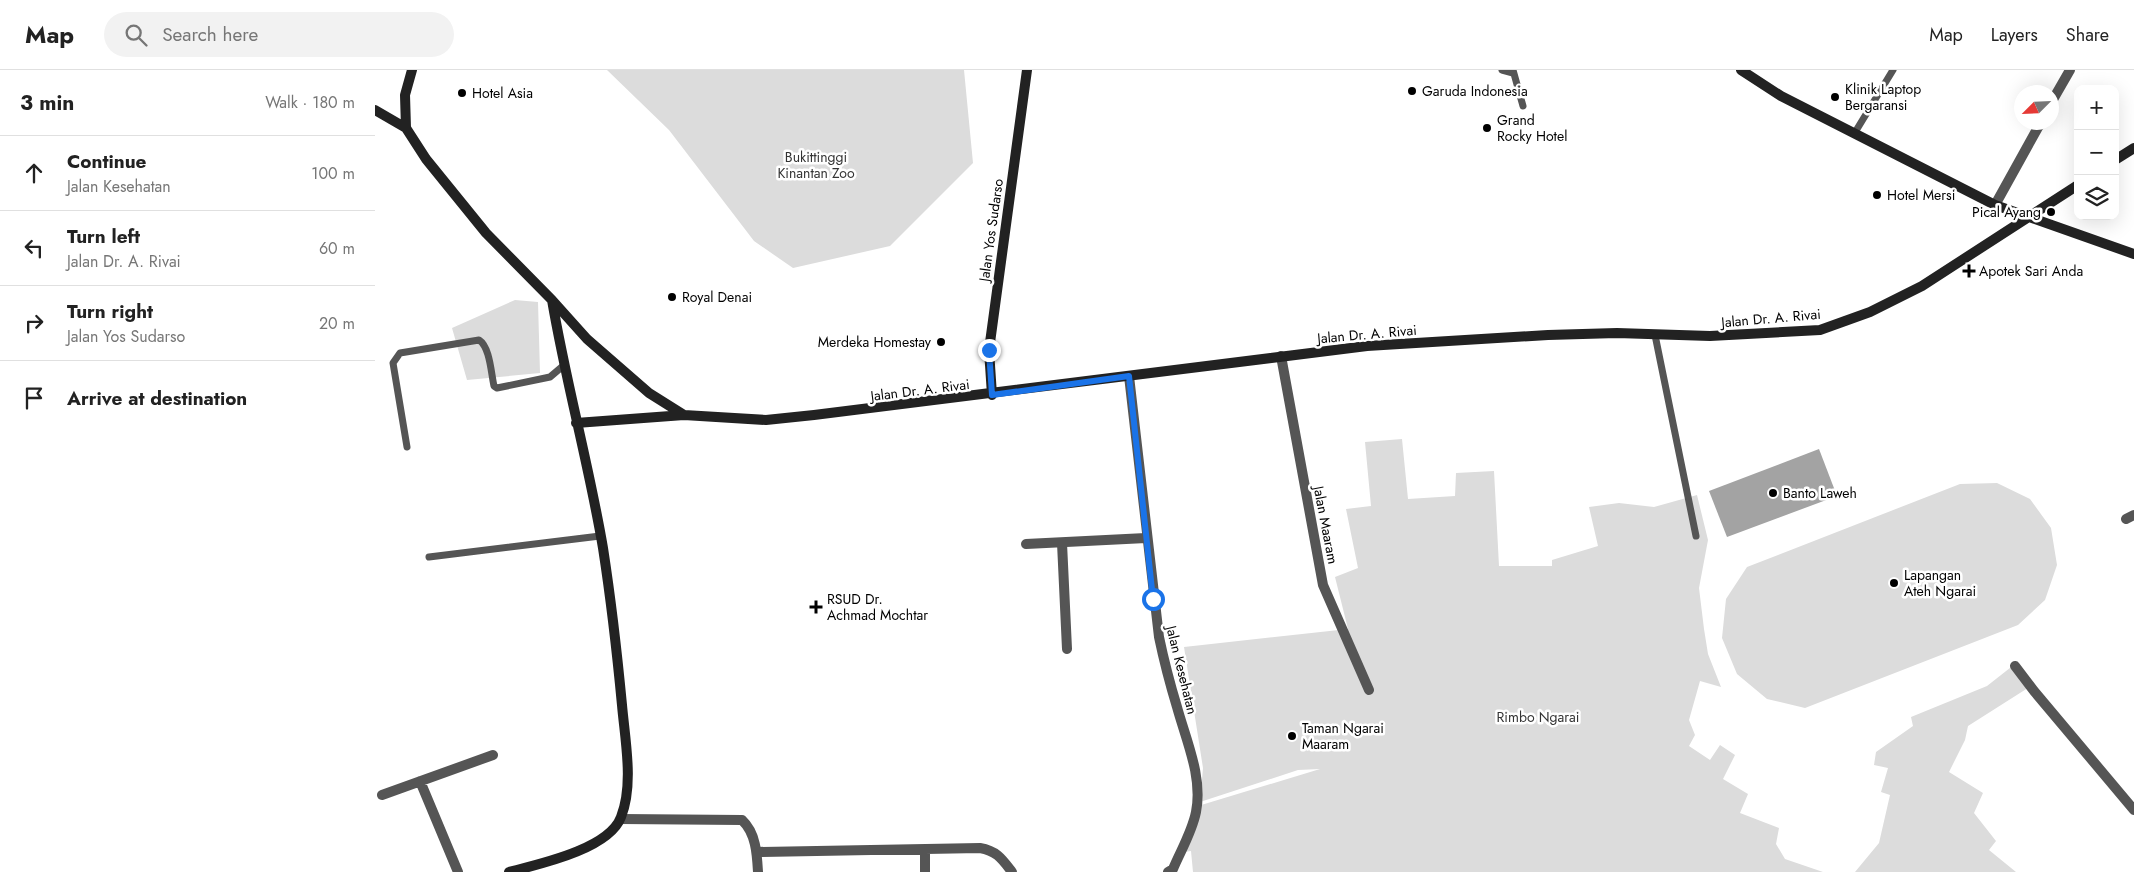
<!DOCTYPE html>
<meta charset="utf-8">
<style>
body{margin:0;font-family:Jost,sans-serif;background:#f2f2f2;color:#222}
.controls{position:absolute;right:15px;top:15px;display:grid;overflow:hidden;border-radius:10px;box-shadow:0 5px 20px #0002}
.controls button{width:45px;height:45px;display:grid;place-items:center;padding:0;border:0;border-bottom:1px solid #e0e0e0;background:#fff;color:#222;font:25px sans-serif}
.compass{position:absolute;left:1639px;top:15px;width:45px;height:45px;border-radius:50%;background:#fff;box-shadow:0 5px 20px #0002;rotate:246deg}
.stop{position:absolute;width:15px;height:15px;margin:-11px;border:4px solid #1a73e8;border-radius:50%;background:#fff}
.stop.end{background:#1a73e8;border-color:#fff;box-shadow:0 1px 5px #0008}
.list{margin:0;padding:0;list-style:none}
h2{display:flex;justify-content:space-between;align-items:center;height:65px;margin:0;padding:0 20px;font-size:21px}
h2 small{font-size:16px;font-weight:400;color:#767676}
.list li{display:grid;grid-template-columns:32px 1fr auto;gap:15px;align-items:center;box-sizing:border-box;height:75px;padding:0 20px;border-top:1px solid #e0e0e0}
.list b{display:block;font-size:19px;white-space:nowrap}
.list p{margin:0;font-size:16px;white-space:nowrap;color:#767676}
.list em{font-size:16px;font-style:normal;color:#767676}
.icon{flex:none;width:28px;height:28px;fill:none;stroke:currentColor;stroke-width:2;stroke-linecap:round;stroke-linejoin:round}
.map{position:relative;flex:none;width:1759px;height:802px;overflow:hidden}
header{display:flex;align-items:center;gap:30px;box-sizing:border-box;height:70px;padding:0 25px;background:#fff;border-bottom:1px solid #e0e0e0}
header strong{font-size:24px}
nav{display:flex;gap:28px;margin-inline-start:auto;font-size:18px}
.search{width:350px;height:45px;background:#f2f2f2;display:flex;align-items:center;gap:12px;box-sizing:border-box;padding:0 18px;border-radius:28px;color:#767676;font-size:19px}
main{display:flex}
aside{flex:1;background:#fff}
.map>svg:first-child{display:block}
.green{fill:#dcdcdc}
.water{fill:#a3a3a3}
.lines{fill:none;stroke-linecap:round;stroke-linejoin:round}
.lane{stroke:#555;stroke-width:7}
.street{stroke:#555;stroke-width:10}
.secondary{stroke:#222;stroke-width:10}
.route{stroke:#1a73e8;stroke-width:6}
.poi-dot{fill:#000;stroke:#fff;stroke-width:2}
.labels{text-anchor:middle;dominant-baseline:central;stroke-width:5;stroke-linejoin:round;paint-order:stroke}
.poi-label{font-size:14px;fill:#000;stroke:#fff;text-anchor:start}
.park-label{font-size:14px;fill:#333;stroke:#fff}
.street-label{font-size:14px;fill:#000;stroke:#fff}
</style>
<header>
<strong>Map</strong>
<div class="search"><svg class="icon" aria-label="search" viewBox="0 0 24 24"><circle cx="10" cy="10" r="6"/><path d="M15 15l6 6"/></svg>Search here</div>
<nav><a>Map</a><a>Layers</a><a>Share</a></nav>
</header>
<main>
<aside>
<h2>3 min<small>Walk · 180 m</small></h2>
<ul class="list">
<li><svg class="icon" aria-label="ahead" viewBox="0 0 24 24"><path d="M12 20V5M6 11l6-6 6 6"/></svg><div><b>Continue</b><p>Jalan Kesehatan</p></div><em>100 m</em></li>
<li><svg class="icon" aria-label="left" viewBox="0 0 24 24"><path d="M17 20v-9H6M10 6l-5 5 5 5"/></svg><div><b>Turn left</b><p>Jalan Dr. A. Rivai</p></div><em>60 m</em></li>
<li><svg class="icon" aria-label="right" viewBox="0 0 24 24"><path d="M7 20v-9h11M14 6l5 5-5 5"/></svg><div><b>Turn right</b><p>Jalan Yos Sudarso</p></div><em>20 m</em></li>
<li><svg class="icon" aria-label="arrive" viewBox="0 0 24 24"><path d="M6 21V4h12l-3 4 3 4H6"/></svg><div><b>Arrive at destination</b></div></li>
</ul>
</aside>
<div class="map">
<svg width="1759" height="802" viewBox="0 0 1759 802">
<rect width="100%" height="100%" fill="#fff"/>
<!-- green -->
<path class="green" d="M232,0H589L598,93L515,176L418,198L379,171L294,60Z
M140,230L163,232L165,303L92,310L77,258Z
M1027,369L1033,429L1080,426L1081,403L1119,401L1124,496H1177V490L1223,476L1214,437L1244,433L1279,437L1322,425L1333,470L1324,518L1329,559L1333,584L1346,617L1325,611L1314,650L1320,665L1314,676L1335,690L1345,675L1360,685L1348,709L1373,724L1365,743L1404,758L1401,774L1410,789L1448,802H818L816,781L802,783L808,765L823,736L945,699L923,700L825,732L828,698L809,577L973,559L960,507L983,498L971,439L996,436L990,372Z
M1622,413L1655,429L1676,458L1682,495L1670,530L1643,555L1430,638L1392,629L1362,604L1347,568L1351,529L1372,497L1585,414Z
M1640,594L1656,616L1593,656L1590,670L1574,702L1608,723L1599,743L1621,771L1614,780L1641,802H1480L1504,773L1515,725L1506,722L1513,698L1499,695L1501,682L1538,656L1536,647L1612,616Z"/>
<!-- water -->
<path class="water" d="M1444,379L1462,426L1352,467L1334,421Z"/>
<g class="lines">
<!-- lane -->
<path class="lane" d="M1127,0L1138,3
M1138,0L1148,36
M1479,64L1518,0
M1280,265L1321,466
M32,377L18,293L25,283L104,270C115,277 116,303 119,316L122,318L175,307L188,296
M54,487L225,466"/>
<!-- street -->
<path class="street" d="M1676,33L1695,0
M1620,135L1666,52
M906,286L948,515L994,620
M754,306L784,567C789,591 795,614 802,637C811,670 828,707 821,742C817,762 806,780 798,799L793,802
M1751,449L1759,445
M687,473L692,579
M651,474L771,468
M1640,596L1659,621L1759,740
M45,711L83,802
M7,725L118,685
M246,749L367,750C381,763 382,784 383,802
M550,780V802
M382,782L605,778C622,781 627,789 637,802"/>
<!-- secondary -->
<path class="secondary" d="M1366,0L1406,26L1620,135L1759,184
M0,40L31,58L51,89L111,163L177,230L212,269L274,323L309,345
M31,58L30,25L37,0
M1740,90L1759,78
M617,325L614,280L652,0
M201,353L309,345L391,350L439,345L992,276L1173,265L1242,263L1335,266L1445,260L1495,242L1547,216L1703,115
M134,802C165,794 234,779 246,747C259,714 250,670 247,635C242,582 236,530 228,478C214,395 191,313 177,230"/>
</g>
<g class="lines">
<!-- route -->
<path class="route" d="M614,280L617,325L754,306L778,529"/>
</g>
<!-- markers -->
<g class="poi-dot">
<circle cx="1037" cy="21" r="5"/>
<circle cx="87" cy="23" r="5"/>
<circle cx="1460" cy="27" r="5"/>
<circle cx="1112" cy="58" r="5"/>
<circle cx="1502" cy="125" r="5"/>
<circle cx="1676" cy="142" r="5"/>
<path d="M1591.5 193.5h5v5h5v5h-5v5h-5v-5h-5v-5h5z"/>
<circle cx="297" cy="227" r="5"/>
<circle cx="566" cy="272" r="5"/>
<circle cx="1398" cy="423" r="5"/>
<circle cx="1519" cy="513" r="5"/>
<path d="M438.5 529.5h5v5h5v5h-5v5h-5v-5h-5v-5h5z"/>
<circle cx="917" cy="666" r="5"/>
</g>
<g class="labels">
<!-- poi labels -->
<g class="poi-label">
<text x="1470" y="19">Klinik Laptop<tspan x="1470" dy="16">Bergaransi</tspan></text>
<text x="1047" y="21">Garuda Indonesia</text>
<text x="97" y="23">Hotel Asia</text>
<text x="1122" y="50">Grand<tspan x="1122" dy="16">Rocky Hotel</tspan></text>
<text x="1512" y="125">Hotel Mersi</text>
<text x="1666" y="142" text-anchor="end">Pical Ayang</text>
<text x="1604" y="201">Apotek Sari Anda</text>
<text x="307" y="227">Royal Denai</text>
<text x="556" y="272" text-anchor="end">Merdeka Homestay</text>
<text x="1408" y="423">Banto Laweh</text>
<text x="1529" y="505">Lapangan<tspan x="1529" dy="16">Ateh Ngarai</tspan></text>
<text x="452" y="529">RSUD Dr.<tspan x="452" dy="16">Achmad Mochtar</tspan></text>
<text x="927" y="658">Taman Ngarai<tspan x="927" dy="16">Maaram</tspan></text>
</g>
<!-- park labels -->
<g class="park-label">
<text x="441" y="87">Bukittinggi<tspan x="441" dy="16">Kinantan Zoo</tspan></text>
<text x="1163" y="647">Rimbo Ngarai</text>
</g>
<!-- street labels -->
<g class="street-label">
<text transform="translate(616 160) rotate(-82)">Jalan Yos Sudarso</text>
<text transform="translate(1396 248) rotate(-5)">Jalan Dr. A. Rivai</text>
<text transform="translate(992 264) rotate(-5)">Jalan Dr. A. Rivai</text>
<text transform="translate(545 320) rotate(-7)">Jalan Dr. A. Rivai</text>
<text transform="translate(951 455) rotate(79)">Jalan Maaram</text>
<text transform="translate(807 600) rotate(76)">Jalan Kesehatan</text>
</g>
</g>
</svg>
<div class="controls">
<button>+</button>
<button>−</button>
<button><svg class="icon" aria-label="layers" viewBox="0 0 24 24"><path d="M12 4l9 5-9 5-9-5zM3 14l9 5 9-5"/></svg></button>
</div>
<svg class="compass" viewBox="-18 -18 36 36"><path d="M0-13l5 13h-10z" fill="#e53935"/><path d="M0 13l5-13h-10z" fill="#767676"/></svg>
<div class="stop" style="left:778px;top:529px"></div>
<div class="stop end" style="left:614px;top:280px"></div>
</div>
</main>
